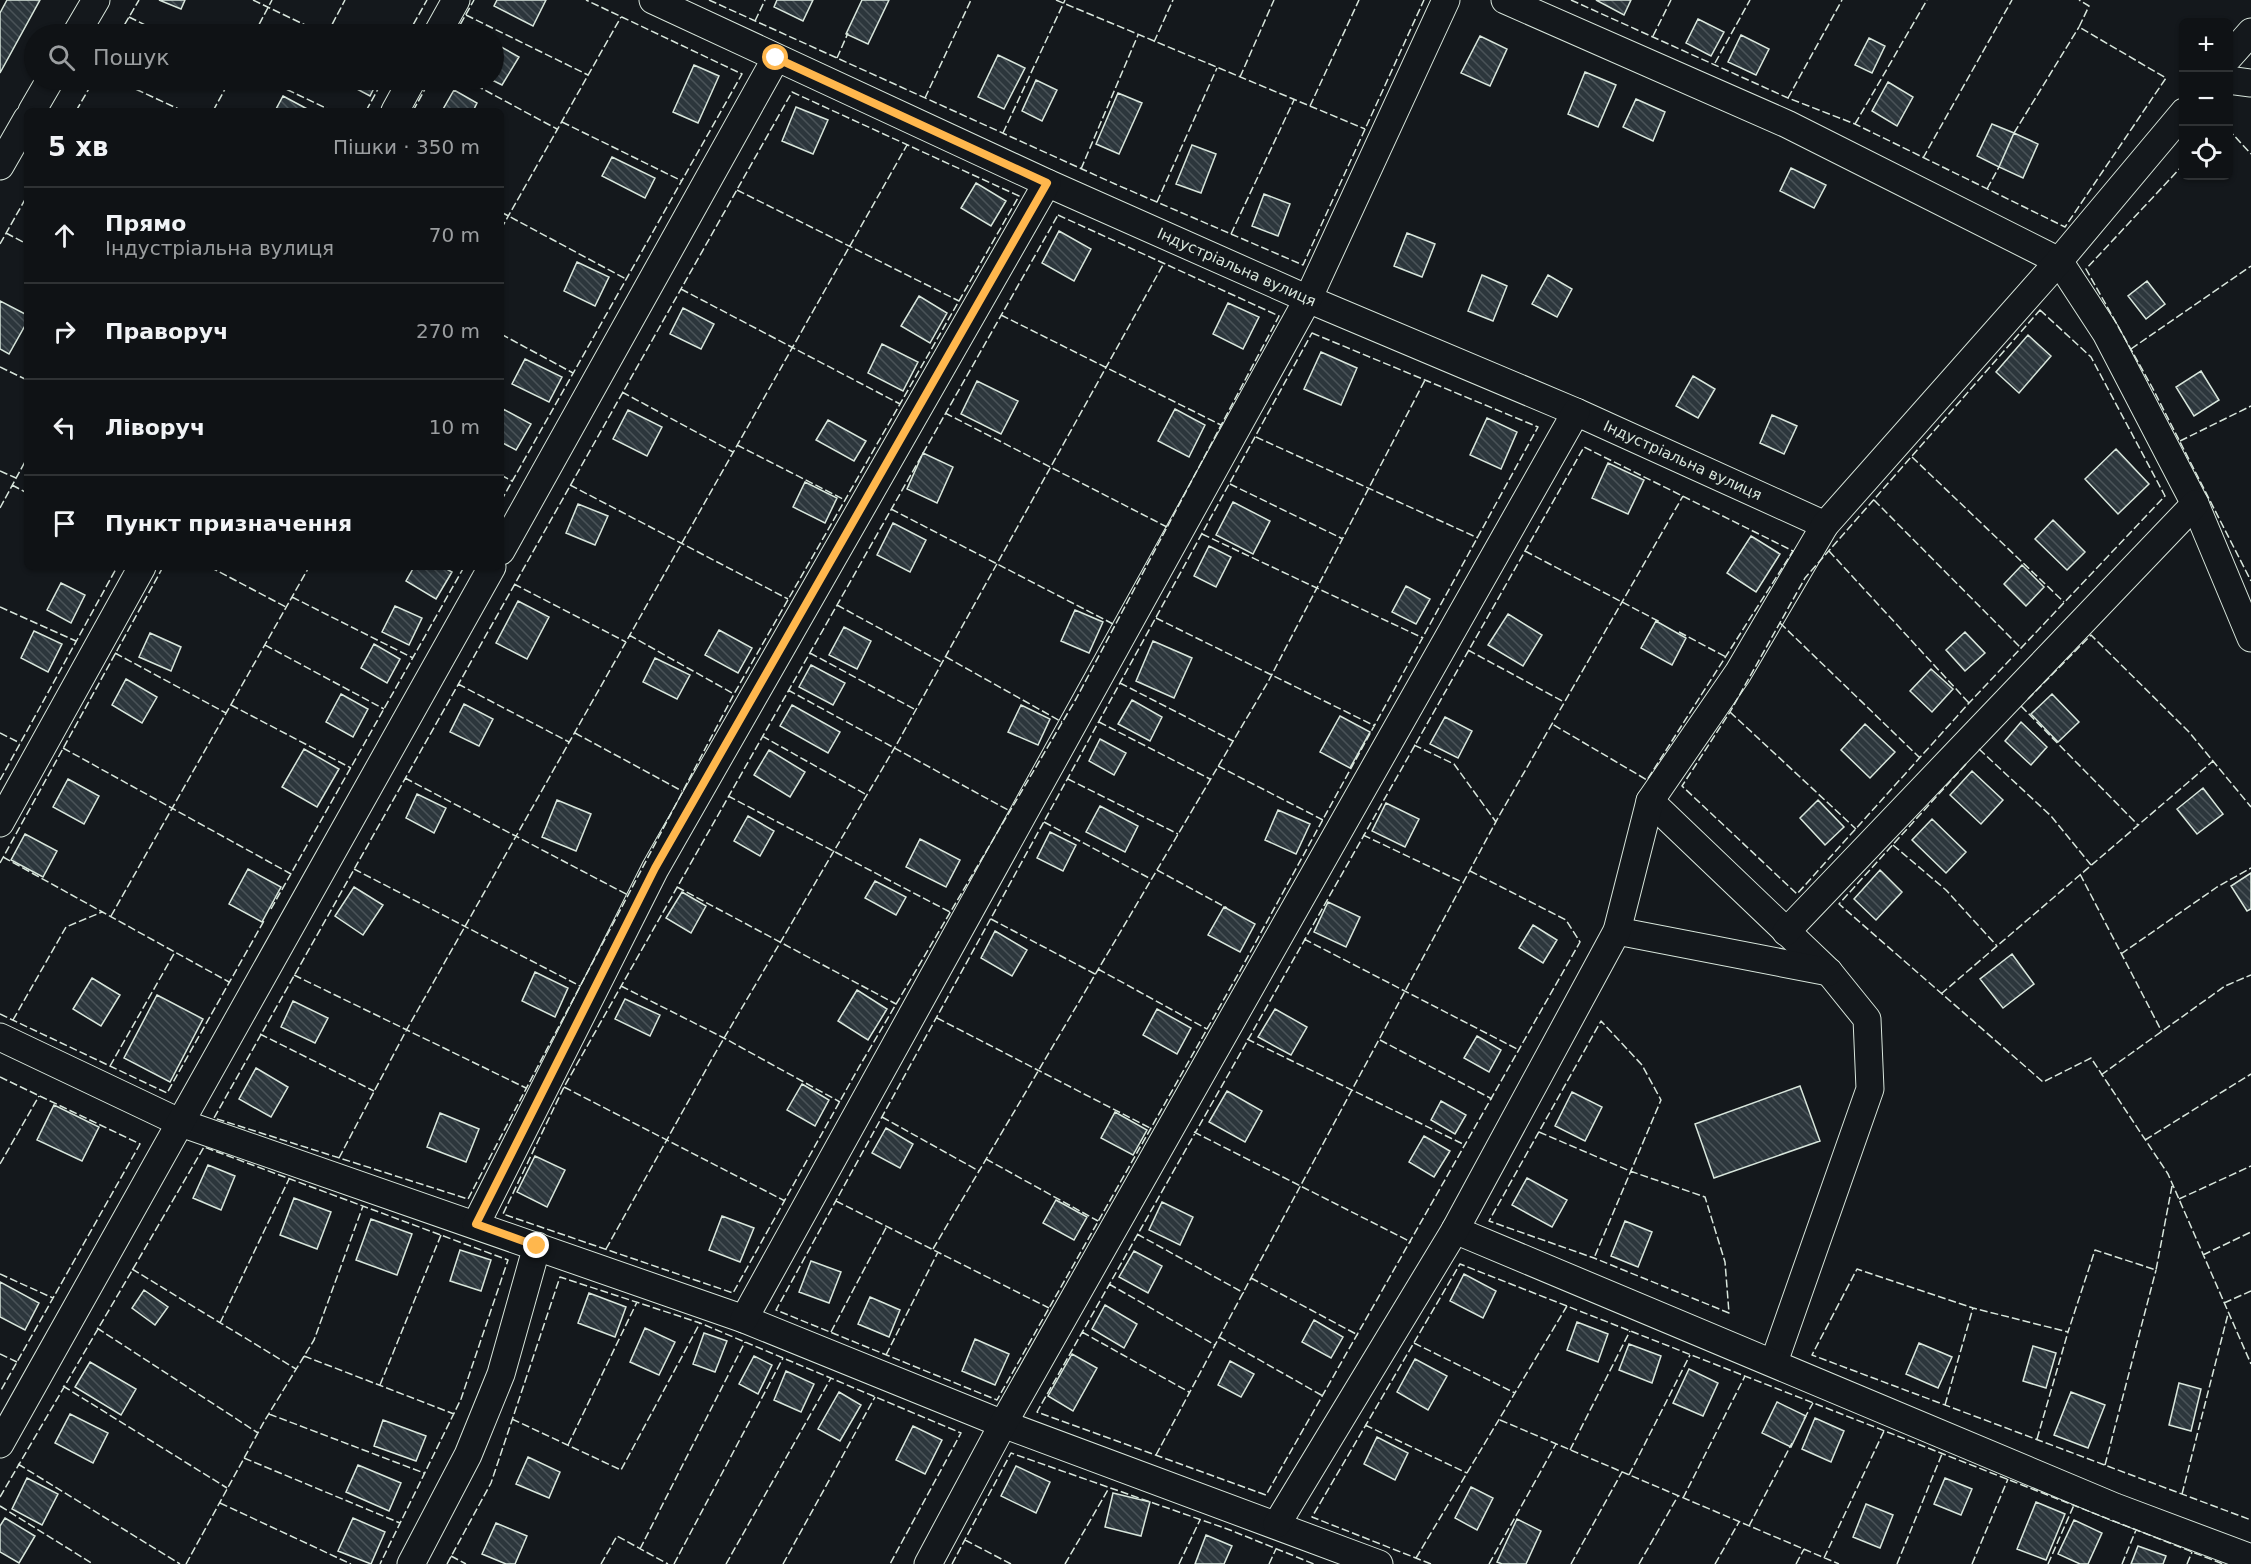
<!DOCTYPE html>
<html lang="uk">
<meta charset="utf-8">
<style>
body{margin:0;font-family:"DejaVu Sans",sans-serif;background:#1d2022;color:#f1f3f6}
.controls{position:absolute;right:18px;top:18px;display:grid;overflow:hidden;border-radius:9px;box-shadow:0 2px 4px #0004}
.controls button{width:54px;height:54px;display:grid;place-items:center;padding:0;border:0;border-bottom:2px solid #2f3234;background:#0f1215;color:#f1f3f6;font:30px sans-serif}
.stop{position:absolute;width:18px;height:18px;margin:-14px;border:4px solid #ffb74d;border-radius:50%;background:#fff}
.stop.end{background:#ffb74d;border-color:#fff;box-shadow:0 2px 6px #0008}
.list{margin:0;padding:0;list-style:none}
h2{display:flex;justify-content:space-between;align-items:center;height:78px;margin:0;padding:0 24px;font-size:26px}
h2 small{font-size:20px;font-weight:400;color:#9b9ea0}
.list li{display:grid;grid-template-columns:39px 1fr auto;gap:18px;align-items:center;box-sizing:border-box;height:96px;padding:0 24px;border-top:2px solid #2f3234}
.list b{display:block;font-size:22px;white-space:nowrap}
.list p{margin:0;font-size:20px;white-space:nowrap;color:#9b9ea0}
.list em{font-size:20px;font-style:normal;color:#9b9ea0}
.icon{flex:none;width:33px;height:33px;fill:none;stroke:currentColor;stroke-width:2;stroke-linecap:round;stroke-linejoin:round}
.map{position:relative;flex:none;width:2251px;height:1564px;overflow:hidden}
.search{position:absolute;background:#0f1215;box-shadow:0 2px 4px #0004;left:24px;top:24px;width:480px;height:66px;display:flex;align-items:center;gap:15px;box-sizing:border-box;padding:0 21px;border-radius:33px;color:#9b9ea0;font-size:22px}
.panel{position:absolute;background:#0f1215;box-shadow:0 2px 4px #0004;left:24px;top:108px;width:480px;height:462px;border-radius:9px}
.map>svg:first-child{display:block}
.building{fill:url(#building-back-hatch);stroke:#d8e6dc;stroke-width:1.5}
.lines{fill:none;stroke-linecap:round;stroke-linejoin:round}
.minor-casing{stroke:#d8e6dc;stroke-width:29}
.minor{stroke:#14181c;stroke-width:27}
.fence{stroke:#d8e6dc;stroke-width:1.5;stroke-dasharray:8 3;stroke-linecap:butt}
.route{stroke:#ffb74d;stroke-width:8}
.labels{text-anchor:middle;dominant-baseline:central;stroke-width:4.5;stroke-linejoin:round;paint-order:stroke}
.street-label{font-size:15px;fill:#d8e6dc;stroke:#14181c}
</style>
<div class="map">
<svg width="2251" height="1564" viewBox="0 0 2251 1564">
<defs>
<pattern id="building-back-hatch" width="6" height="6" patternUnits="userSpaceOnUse" patternTransform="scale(1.5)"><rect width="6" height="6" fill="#2c363c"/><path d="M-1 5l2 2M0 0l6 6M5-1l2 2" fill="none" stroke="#4a5358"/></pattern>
</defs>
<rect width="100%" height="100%" fill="#14181c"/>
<!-- building -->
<path class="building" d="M7,0H40L0,73V13Z
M159,0H185L181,9Z
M497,0H546L533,26L494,6Z
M777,0H813L803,21L774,7Z
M862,0H889L868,44L846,34Z
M1596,0H1631L1624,15Z
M1698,19L1724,32L1711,56L1686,43Z
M1741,35L1769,49L1756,75L1728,62Z
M1480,36L1507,49L1490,86L1461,73Z
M1869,38L1885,46L1872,73L1855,65Z
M494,43L519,57L502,85L492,80Z
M998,55L1025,68L1004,109L978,97Z
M694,65L719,76L698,123L673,112Z
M1585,72L1616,85L1598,127L1568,114Z
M340,80H378L370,96Z
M1036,80L1057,90L1042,121L1022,111Z
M1888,82L1913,97L1897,126L1872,111Z
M454,90L477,103L473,111H442Z
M1118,93L1142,103L1119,154L1096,144Z
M283,96L311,111H275Z
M1636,99L1665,112L1653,141L1623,127Z
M796,107L828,120L813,154L782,141Z
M1992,124L2014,133L1999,167L1977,156Z
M2014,133L2038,144L2023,178L1999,167Z
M1192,145L1216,154L1201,193L1176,184Z
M612,157L655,178L645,198L602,176Z
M1791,168L1826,185L1814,208L1780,191Z
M976,183L1006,201L991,226L961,208Z
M1264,194L1290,204L1278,236L1252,226Z
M1059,231L1091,249L1074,281L1042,263Z
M1407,233L1435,244L1422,277L1394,266Z
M577,262L609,277L595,306L564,291Z
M1482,275L1507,286L1493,321L1468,311Z
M1548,275L1572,289L1557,317L1532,304Z
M2147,281L2165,304L2146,319L2128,296Z
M919,296L947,313L930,343L901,326Z
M0,301L27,315V322L9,354L0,349Z
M1228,303L1259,317L1243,349L1213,334Z
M683,308L714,324L701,349L670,334Z
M2028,335L2051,356L2019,393L1996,372Z
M882,344L918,362L903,391L868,373Z
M1321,352L1357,368L1341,405L1304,389Z
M525,359L562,377L549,402L512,384Z
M2201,371L2219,400L2194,416L2176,387Z
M1693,376L1715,389L1698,418L1676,406Z
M977,381L1018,401L1001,434L961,414Z
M503,409L531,424L516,450L501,442Z
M1175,409L1205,425L1189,457L1158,441Z
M628,410L662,427L647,456L613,439Z
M1772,415L1797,426L1784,454L1760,443Z
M1487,418L1517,432L1501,469L1470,455Z
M828,420L866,441L854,461L816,440Z
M2116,449L2149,484L2118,514L2085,479Z
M923,453L953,467L937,503L907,489Z
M1608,463L1644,480L1628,514L1592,498Z
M805,482L837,498L825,523L793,507Z
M1233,502L1270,521L1253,554L1216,535Z
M578,504L608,516L595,545L566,533Z
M2053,520L2085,552L2067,570L2035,539Z
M893,523L926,540L910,572L877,555Z
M1751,536L1780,554L1756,592L1727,573Z
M1209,546L1231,557L1216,587L1194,576Z
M2022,565L2044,587L2026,606L2004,584Z
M414,567H443L452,572L436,599L406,581Z
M61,583L85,595L71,623L47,610Z
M1406,586L1430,599L1416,624L1392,612Z
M518,601L549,617L527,659L496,643Z
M395,606L422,618L409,645L382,632Z
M1075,610L1103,622L1089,653L1061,641Z
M1508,614L1542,635L1523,666L1488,645Z
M1656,621L1686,638L1672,665L1641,648Z
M844,627L871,641L857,669L829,655Z
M719,630L752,648L738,673L705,655Z
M34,631L62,644L48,672L21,658Z
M1965,632L1985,653L1965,671L1946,650Z
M150,633L181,647L171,671L139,657Z
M1153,641L1192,658L1174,698L1136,681Z
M374,644L400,659L387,683L361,668Z
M655,658L690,675L677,699L643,682Z
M811,665L845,683L833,705L799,687Z
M1931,669L1953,689L1932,712L1910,691Z
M126,679L157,697L142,723L112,705Z
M341,694L368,709L353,737L326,722Z
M2052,694L2079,722L2058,742L2031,714Z
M1132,700L1162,717L1150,741L1118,724Z
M464,704L493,719L479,746L450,732Z
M792,705L840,732L828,753L780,726Z
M1021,705L1050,719L1038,745L1008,732Z
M1340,716L1370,732L1350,768L1320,752Z
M1445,717L1472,731L1458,758L1430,744Z
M2021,722L2047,747L2031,765L2005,741Z
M1865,724L1895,752L1870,778L1841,750Z
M1100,739L1126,753L1114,775L1089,761Z
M304,749L339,769L317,807L282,787Z
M769,750L805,772L790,797L754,775Z
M1972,771L2003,800L1981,824L1950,795Z
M68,779L99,796L84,824L53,807Z
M2203,788L2223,814L2197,834L2177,809Z
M417,794L446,808L434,833L406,818Z
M557,800L591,814L576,851L542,837Z
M1818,800L1844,827L1825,845L1800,818Z
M1386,803L1419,819L1405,847L1372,831Z
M1100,806L1138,826L1125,852L1086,832Z
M1278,810L1310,824L1296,854L1265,840Z
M748,816L774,831L760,856L734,841Z
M1932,819L1966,852L1946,873L1912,840Z
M1050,832L1076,845L1063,871L1037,858Z
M25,834L57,851L43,877L11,860Z
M920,839L960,860L946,887L906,867Z
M248,869L281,887L262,922L229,904Z
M1880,870L1902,892L1876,920L1854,899Z
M2251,873V909L2247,911L2231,886Z
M875,881L906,897L896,915L865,898Z
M354,887L383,905L363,935L335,916Z
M682,892L706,906L691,933L666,918Z
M1328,902L1360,917L1346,947L1314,932Z
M1224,907L1255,924L1240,952L1208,935Z
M1533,925L1557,940L1543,963L1519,948Z
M995,931L1027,950L1012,976L981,958Z
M2012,954L2034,984L2003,1008L1980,979Z
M535,972L568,988L555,1017L522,1001Z
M92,978L120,995L101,1026L73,1009Z
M857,990L887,1009L868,1040L838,1021Z
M157,995L203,1019L170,1082L124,1058Z
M625,999L660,1015L650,1036L615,1019Z
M293,1001L328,1018L315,1043L281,1027Z
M1157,1009L1191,1028L1177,1054L1143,1035Z
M1275,1009L1307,1027L1291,1055L1258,1037Z
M1477,1036L1501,1050L1489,1072L1464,1058Z
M256,1068L288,1087L271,1117L239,1099Z
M802,1084L829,1100L815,1126L787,1110Z
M1800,1086L1820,1141L1714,1178L1695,1124Z
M1227,1091L1262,1111L1245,1142L1209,1122Z
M1572,1092L1602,1107L1585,1141L1555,1126Z
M1441,1101L1466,1115L1455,1134L1431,1120Z
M54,1105L99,1127L82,1161L37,1140Z
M1115,1112L1147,1130L1133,1155L1101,1138Z
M440,1113L479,1129L466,1162L427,1147Z
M886,1128L913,1144L900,1168L872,1153Z
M1424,1136L1450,1151L1434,1177L1409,1162Z
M535,1156L565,1170L547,1207L517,1192Z
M208,1165L235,1176L221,1210L193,1198Z
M1527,1178L1567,1200L1552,1227L1512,1205Z
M294,1198L331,1212L317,1249L280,1235Z
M1056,1200L1087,1217L1074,1240L1043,1223Z
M1162,1202L1193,1217L1180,1245L1149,1230Z
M722,1216L754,1228L740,1262L709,1250Z
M371,1219L412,1234L397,1275L356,1260Z
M1625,1221L1652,1232L1638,1267L1611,1256Z
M460,1250L491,1260L481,1291L450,1281Z
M1134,1251L1162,1266L1148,1293L1119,1277Z
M811,1261L841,1272L829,1303L799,1292Z
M1464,1274L1496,1291L1483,1318L1450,1301Z
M0,1282L39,1303L25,1330L0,1317Z
M144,1290L168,1307L155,1325L132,1308Z
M589,1293L626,1307L615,1337L578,1323Z
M870,1297L900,1310L889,1337L858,1324Z
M1105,1305L1137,1324L1124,1348L1092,1329Z
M1314,1320L1343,1337L1331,1358L1302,1342Z
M1577,1322L1608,1334L1598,1362L1567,1350Z
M645,1328L675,1342L659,1375L630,1362Z
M704,1333L727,1341L715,1372L693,1364Z
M975,1339L1009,1354L995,1385L962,1371Z
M1919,1343L1952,1357L1938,1388L1906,1374Z
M1629,1344L1661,1356L1652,1383L1619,1370Z
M2033,1346L2056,1353L2046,1388L2023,1381Z
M1072,1354L1097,1368L1073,1411L1048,1396Z
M754,1356L772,1365L758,1394L739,1384Z
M1415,1359L1447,1376L1428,1410L1397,1392Z
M1230,1361L1254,1374L1241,1397L1218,1385Z
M90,1362L136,1389L121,1415L75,1387Z
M1689,1369L1718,1383L1703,1416L1673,1403Z
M786,1371L814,1384L801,1412L774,1400Z
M2179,1383L2201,1389L2191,1431L2169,1425Z
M839,1392L861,1405L840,1441L818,1429Z
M2071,1392L2105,1405L2088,1448L2054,1435Z
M1777,1402L1806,1416L1791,1447L1762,1433Z
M70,1414L108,1433L93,1463L55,1443Z
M1815,1418L1844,1431L1831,1462L1802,1449Z
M383,1420L426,1436L416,1461L374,1446Z
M913,1426L942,1440L925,1474L896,1460Z
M1377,1437L1408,1453L1395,1480L1364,1464Z
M528,1457L560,1472L549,1498L516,1484Z
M358,1465L401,1483L389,1511L346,1492Z
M1016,1466L1050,1482L1036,1513L1001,1496Z
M27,1478L58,1494L42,1525L12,1509Z
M1945,1478L1972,1489L1961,1515L1934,1504Z
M1471,1487L1493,1498L1477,1530L1455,1518Z
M1113,1493L1150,1502L1141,1536L1105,1527Z
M2036,1502L2065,1514L2046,1560L2017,1549Z
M1866,1504L1893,1515L1880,1548L1853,1537Z
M5,1518L35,1536L19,1563L0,1552V1526Z
M353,1518L385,1532L371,1564L338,1551Z
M1517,1519L1541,1531L1526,1564H1502L1497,1562Z
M2074,1520L2102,1533L2088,1564H2080L2058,1554Z
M496,1523L527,1536L515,1564H506L482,1554Z
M1206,1535L1232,1546L1224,1564H1195Z
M2138,1546L2166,1556L2163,1564H2131Z"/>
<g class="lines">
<defs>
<g id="minor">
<path id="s1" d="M653,0L1047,183L1308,299L1576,412L1825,525"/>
<path d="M1505,0L1787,124L2059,261L2106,333L2195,504L2251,638"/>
<path d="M76,34L96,0"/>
<path d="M437,34L456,0"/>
<path d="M2228,58L2251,32"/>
<path d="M2228,80L2251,83"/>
<path d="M32,111L50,80"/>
<path d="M395,111L412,80"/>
<path d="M0,166L27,119"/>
<path d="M501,551L776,58"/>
<path d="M1650,801L1829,972L1867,1019L1870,1089L1774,1362"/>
<path d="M0,823L142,567"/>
<path d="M1617,931L1829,972"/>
<path d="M1786,932L2195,504"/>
<path d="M0,1037L181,1123L744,1319L1003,1424L1379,1564"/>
<path d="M476,1224L655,869L1047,183"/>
<path d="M1455,1230L2115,1507L2251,1558"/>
<path d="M744,1319L1308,299L1446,0"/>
<path d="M0,1444L492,567"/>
<path d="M1277,1524L1455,1230L1617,931L1650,801L1738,673L1825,525L2059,261L2184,112"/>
<path d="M411,1564L468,1455L501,1374L537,1246"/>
<path d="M928,1564L1003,1424L1576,412"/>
</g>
</defs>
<!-- minor casing -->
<use href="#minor" class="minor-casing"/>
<!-- minor -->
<use href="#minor" class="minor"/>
<!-- fence -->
<path class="fence" d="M253,0L324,34
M709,0L1115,184L1303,265L1424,0
M1056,0L1365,129
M1571,0L1788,98L1855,124L2065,227L2166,78L2079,27L2089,6L2079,0
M466,15L588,75
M129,17L164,34
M755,21L765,0
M119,34L139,0
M254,34L272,0
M327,34L345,0
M408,34L427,0
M455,34L474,0
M1653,36L1671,0
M1154,42L1173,0
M837,58L848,33
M1715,63L1750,0
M1240,77L1274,0
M116,80L183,111
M267,80L332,111
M466,80L557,129
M792,92L1019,196L734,694L468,1199L214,1118Z
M925,98L971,0
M1788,98L1842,0
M1310,106L1359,0
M76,111L94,80
M213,111L230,80
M366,111L383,80
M413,111L430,80
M562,122L682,181
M1855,124L1927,0
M2228,129L2251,154
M1003,133L1065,0
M2014,133L2079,27
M1923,158L2012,0
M2184,164L2086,269L2152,387L2251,581
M1081,169L1138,35
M1987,189L1999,167
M737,190L959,301
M1157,202L1217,68
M501,212L626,279
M1058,215L1279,316L1076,699L859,1067L733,1293L503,1214L564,1087Z
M501,229L621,17
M6,233L27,244
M1231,234L1294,100
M0,244L27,196
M681,289L900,404
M2040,310L2091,357L2165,496L1969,703L1797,894L1682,786L1730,712L1805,578Z
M1001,315L1221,425
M1312,333L1538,427L1241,969L997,1400L776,1310Z
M501,334L573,373
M2131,349L2251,266
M0,367L27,380
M622,392L733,452
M945,413L1167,527
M1256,437L1478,538
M2180,441L2251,406
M737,445L845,500
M1912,457L2064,602
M0,471L16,478
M501,475L512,481
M1230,484L1343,539
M12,485L27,493
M570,485L788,599
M1874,500L2021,648
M501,501L742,74L586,0
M0,508L27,458
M891,509L1115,625
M1202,534L1423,638
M1525,551L1660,622
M1829,551L1969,703
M210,567L286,607
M514,584L626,642
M292,597L413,658
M837,605L943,663
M0,607L76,641
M1156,618L1375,726
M1780,623L1920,758
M1679,632L1726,657
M629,635L734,694
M265,645L384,709
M1468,650L1564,702
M115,653L226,713
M810,653L916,710
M946,657L1062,722
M1120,683L1233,741
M458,684L569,742
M788,690L1010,811
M2028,699L2091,635L2189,732L2251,807
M231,705L351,768
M2021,706L2138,825
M1730,712L1856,829
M1099,722L1210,779
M0,733L20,743
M575,733L682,791
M762,736L867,795
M1414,745L1454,764L1496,822
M63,748L291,874
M1979,749L2051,816L2091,865
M1966,764L1839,904L2043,1082L2091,1058L2168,1174L2251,1364
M1218,766L1323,820
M405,778L628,895
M1068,779L1178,834
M0,780L117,567
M728,796L950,912
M1044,822L1151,879
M1363,835L1464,883
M1893,845L1946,890L1997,946
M3,857L229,982
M0,863L163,567
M354,869L580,986
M1157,870L1227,908
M1470,871L1566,920L1580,942L1266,1495L1037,1412L1584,447L1793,551L1647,780L1552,724
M2080,874L2162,1032
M677,887L896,1004
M271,909L464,567
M111,916L309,567
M991,919L1095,974
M1304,939L1519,1050
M2121,954L2217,887L2251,868
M1098,969L1207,1029
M294,975L526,1088
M621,986L724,1038L840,1102
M1941,994L2213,761
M0,1014L167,1093L265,919
M937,1018L1150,1128
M13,1020L66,927L102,912
M260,1034L374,1091
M1247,1039L1465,1145
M1380,1040L1492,1099
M110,1066L175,952
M2101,1075L2225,986L2251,975
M0,1077L140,1144L0,1392
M564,1087L785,1201
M882,1117L979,1171
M1194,1132L1411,1242
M1539,1132L1630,1171L1705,1197L1725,1262L1729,1313L1594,1258L1489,1221L1601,1021L1642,1065L1661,1100L1594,1258
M2145,1140L2251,1074
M339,1158L407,1029L907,145
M986,1159L1098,1221
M0,1164L39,1096
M2172,1186L2156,1270L2095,1250L2068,1332L1973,1308L1857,1269L1812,1355L2251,1520
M2179,1199L2251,1166
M836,1201L1049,1308
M1137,1234L1244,1293
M606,1249L713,1057L898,742L1164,263
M933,1249L1268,682L1425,380
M2203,1255L2251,1232
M132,1269L296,1369
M0,1274L53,1298
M1251,1278L1358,1335
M1109,1284L1215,1345
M2224,1303L2251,1291
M220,1323L289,1179
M97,1328L258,1433
M831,1332L887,1226
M1082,1332L1189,1392
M1219,1337L1323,1396
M1414,1343L1515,1393
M0,1354L17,1362
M886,1355L938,1252
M304,1356L454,1414
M380,1385L441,1235
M63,1386L227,1488
M1945,1405L1973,1308
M269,1414L424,1473
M512,1419L621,1470L700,1323
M1804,1419L1813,1403
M1500,1420L1839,1564
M1365,1425L1467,1473
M2037,1439L2068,1332
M568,1445L637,1302
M1570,1450L1630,1331
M1156,1455L1499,816L1683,496
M244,1458L400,1523
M18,1464L180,1564
M2105,1465L2156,1270
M1629,1475L1690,1355
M2182,1494L2228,1314
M0,1497L204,1147L508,1260L461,1399L380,1564
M1683,1498L1745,1376
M220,1503L351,1564
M0,1506L93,1564
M1749,1526L1792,1443
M965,1540L1011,1564
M640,1549L745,1342
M451,1556L466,1564
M1416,1558L1567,1306
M1824,1558L1884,1431
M186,1564L265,1420L314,1340L363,1206
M447,1564L491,1483L560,1277L700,1323L961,1433L890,1564
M601,1564L617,1536L668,1564
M674,1564L783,1358
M726,1564L831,1378
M783,1564L875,1397
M952,1564L1011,1453L1230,1530L1314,1564
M1065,1564L1109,1488
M1179,1564L1200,1520
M1269,1564L1276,1549
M1431,1564L1312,1517L1460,1264L2223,1564
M1489,1564L1556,1444
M1571,1564L1622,1472
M1639,1564L1678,1496
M1715,1564L1739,1522
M1796,1564L1804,1549
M1897,1564L1942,1454
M1972,1564L2008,1479
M2048,1564L2074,1505
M2122,1564L2136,1530
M2187,1564L2192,1552"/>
</g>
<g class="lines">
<!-- route -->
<path class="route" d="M537,1246L476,1224L655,868L1047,183L776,58"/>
</g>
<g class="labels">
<!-- street labels -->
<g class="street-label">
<text stroke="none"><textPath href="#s1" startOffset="642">Індустріальна вулиця</textPath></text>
<text stroke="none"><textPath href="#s1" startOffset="1128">Індустріальна вулиця</textPath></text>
</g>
</g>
</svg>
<div class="controls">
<button>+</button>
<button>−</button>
<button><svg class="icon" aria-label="locate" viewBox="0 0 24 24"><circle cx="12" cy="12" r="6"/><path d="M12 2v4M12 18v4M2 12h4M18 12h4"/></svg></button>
</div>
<div class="stop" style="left:776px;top:58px"></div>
<div class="stop end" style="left:537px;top:1246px"></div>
<div class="search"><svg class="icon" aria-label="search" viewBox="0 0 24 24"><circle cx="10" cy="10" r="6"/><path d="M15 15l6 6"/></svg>Пошук</div>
<section class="panel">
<h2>5 хв<small>Пішки · 350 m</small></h2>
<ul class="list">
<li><svg class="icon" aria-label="ahead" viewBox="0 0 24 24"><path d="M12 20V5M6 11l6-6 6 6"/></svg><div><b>Прямо</b><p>Індустріальна вулиця</p></div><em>70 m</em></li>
<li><svg class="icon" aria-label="right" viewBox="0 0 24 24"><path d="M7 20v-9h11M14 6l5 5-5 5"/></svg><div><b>Праворуч</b></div><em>270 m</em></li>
<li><svg class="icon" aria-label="left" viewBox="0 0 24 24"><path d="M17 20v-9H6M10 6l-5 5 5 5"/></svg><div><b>Ліворуч</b></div><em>10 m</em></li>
<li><svg class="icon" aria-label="arrive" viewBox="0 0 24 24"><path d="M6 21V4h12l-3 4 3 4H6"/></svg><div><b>Пункт призначення</b></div></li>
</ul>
</section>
</div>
